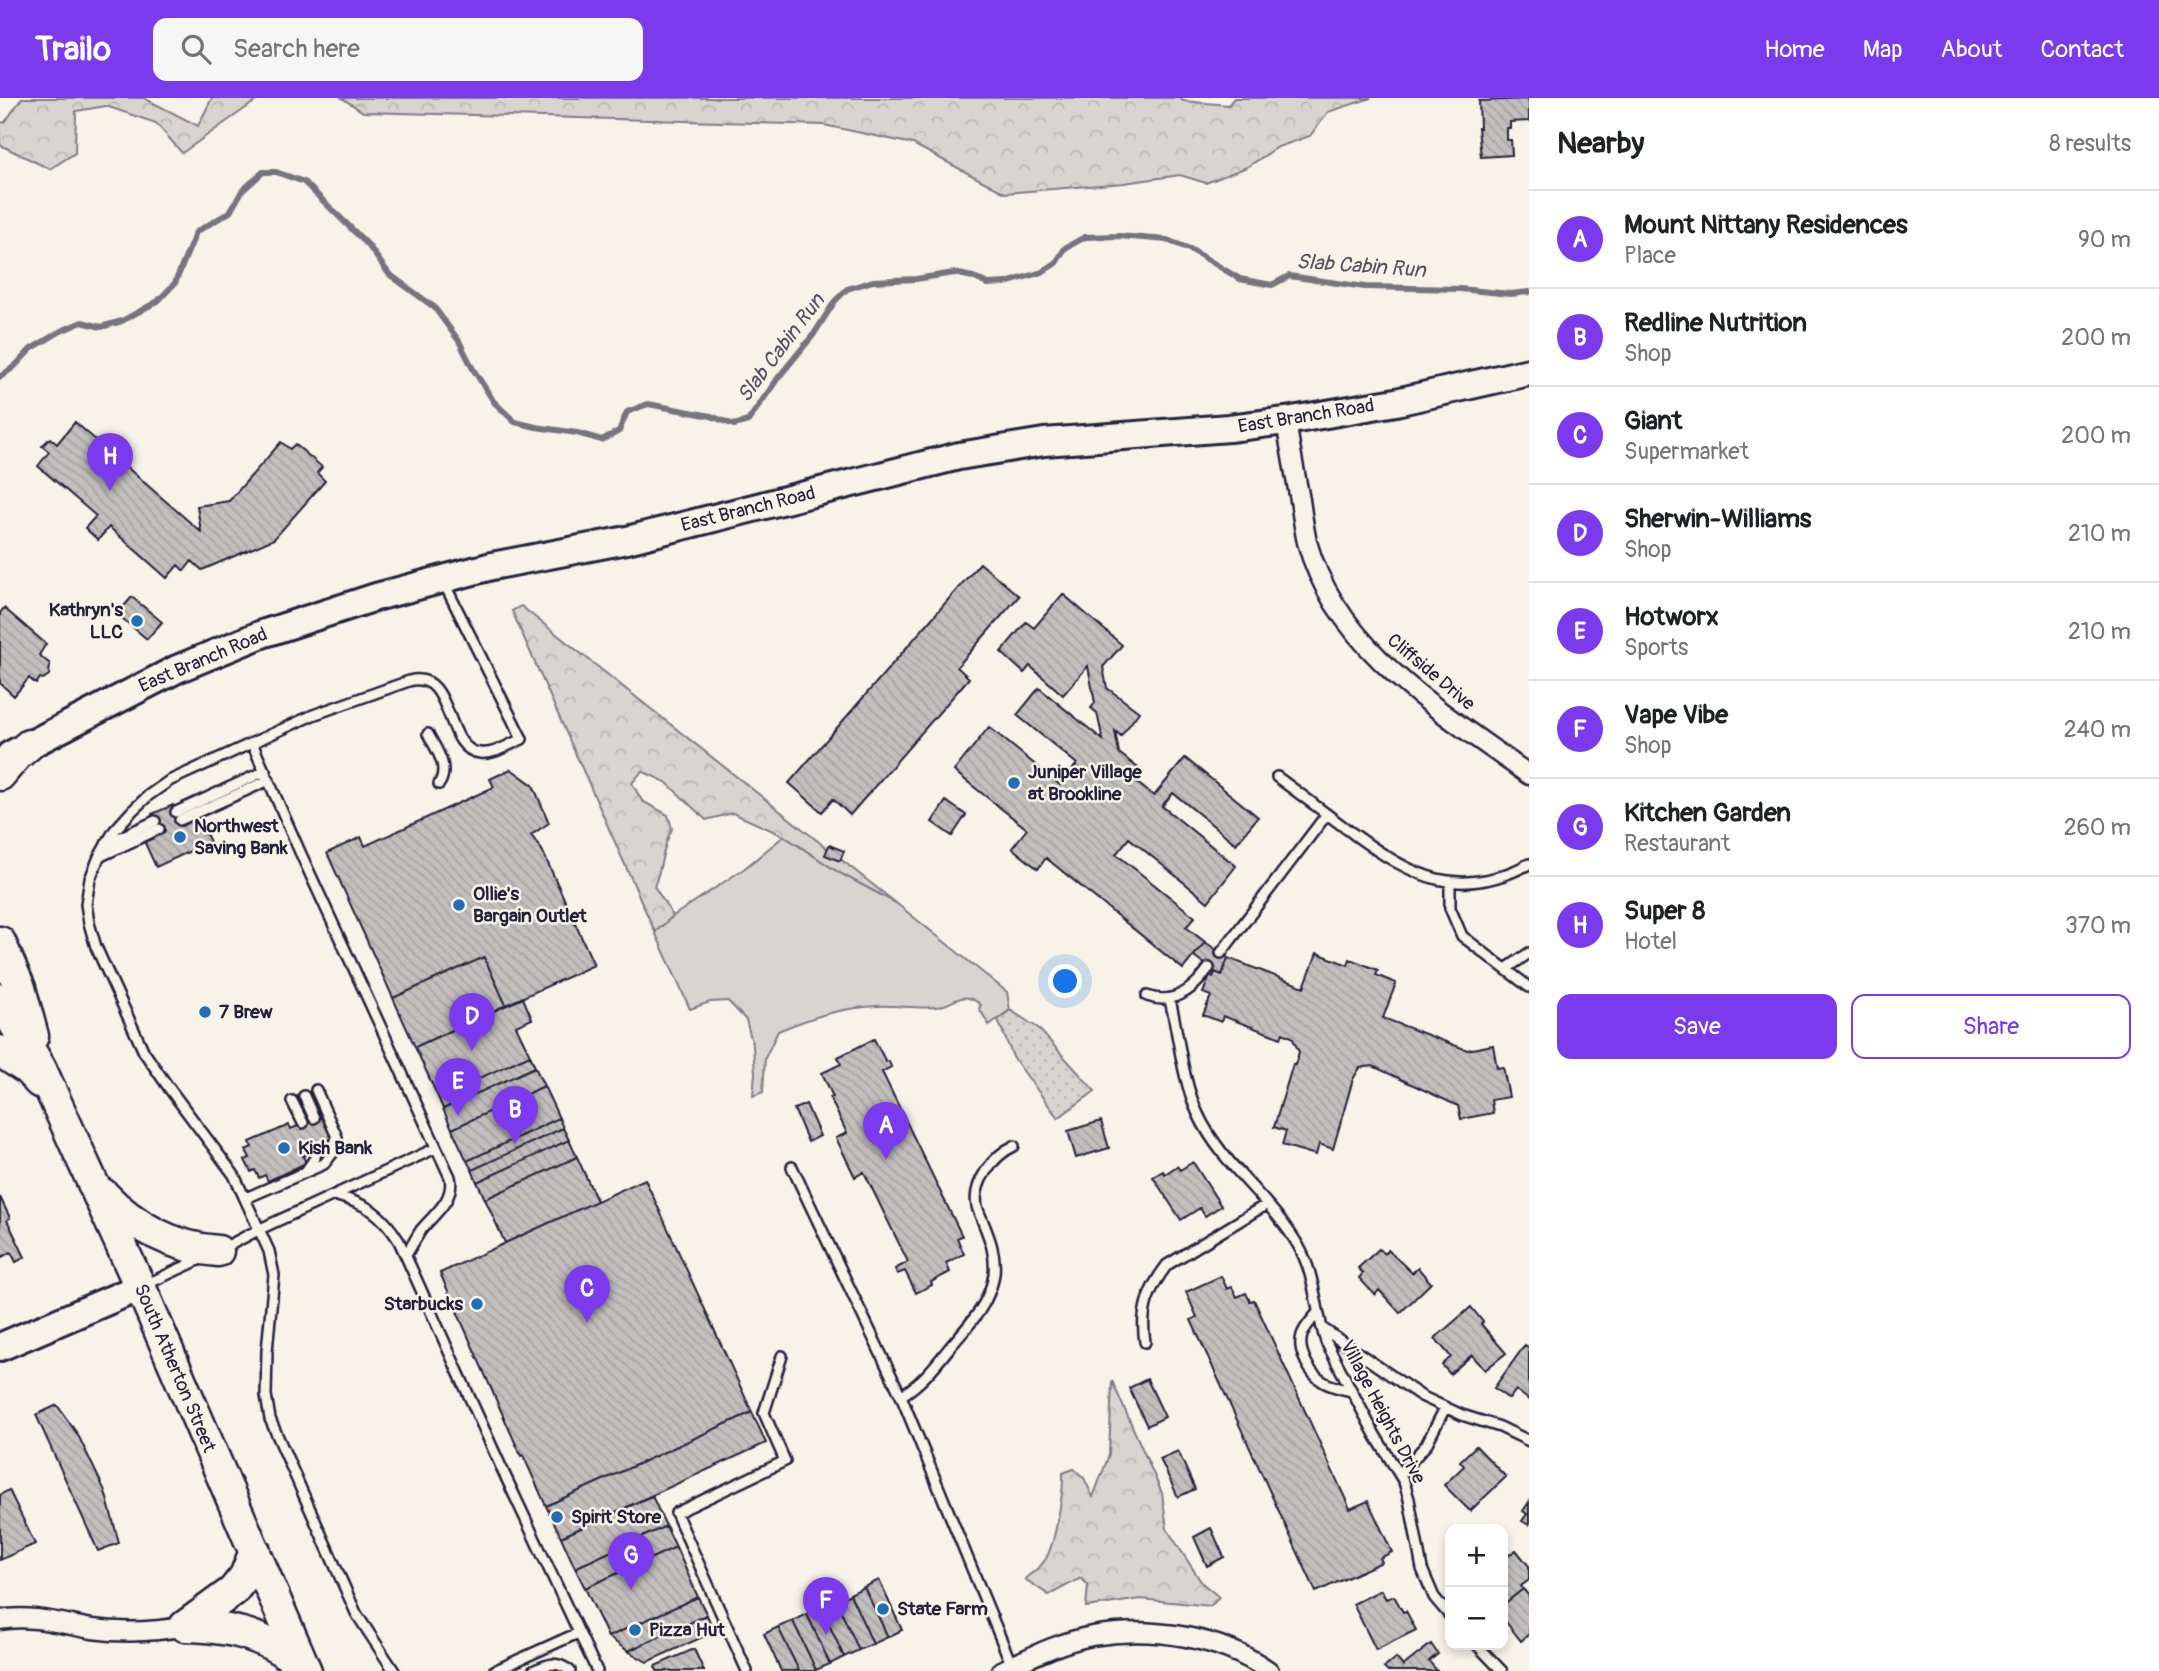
<!DOCTYPE html>
<meta charset="utf-8">
<style>
body{margin:0;font-family:Pangolin,sans-serif;background:#f6f6f6;color:#202124}
.controls{position:absolute;right:21px;bottom:21px;display:grid;overflow:hidden;border-radius:14px;box-shadow:0 4px 10px #0003}
.controls button{width:63px;height:63px;display:grid;place-items:center;padding:0;border:0;border-bottom:2px solid #e0e0e0;background:#fff;color:#202124;font:35px sans-serif}
.you{position:absolute;left:1066px;top:884px;width:24px;height:24px;margin:-18px;border:5px solid #fff;border-radius:50%;background:#1a73e8;box-shadow:0 0 0 10px #1a73e833}
.badge{display:grid;place-items:center;width:46px;height:46px;border-radius:50%;background:#7c3aed;color:#fff;font-size:23px;font-weight:700}
.pin{position:absolute;translate:-50% -58px;filter:drop-shadow(0 2px 4px #0008)}
.pin::after{content:'';position:absolute;top:37px;width:24px;height:21px;background:inherit;clip-path:polygon(0 0,100% 0,50% 100%)}
.list{margin:0;padding:0;list-style:none}
h2{display:flex;justify-content:space-between;align-items:center;height:91px;margin:0;padding:0 28px;font-size:30px}
h2 small{font-size:23px;font-weight:400;color:#757577}
.list li{display:grid;grid-template-columns:46px 1fr auto;gap:21px;align-items:center;box-sizing:border-box;height:98px;padding:0 28px;border-top:2px solid #e0e0e0}
.list b{display:block;font-size:26px;white-space:nowrap}
.list p{margin:0;font-size:23px;white-space:nowrap;color:#757577}
.list em{font-size:23px;font-style:normal;color:#757577}
.actions{display:flex;gap:14px;padding:21px 28px}
.actions a{flex:1;padding:16px 0;border:2px solid #7c3aed;border-radius:14px;text-align:center;font-size:24px;color:#7c3aed}
.actions .main{background:#7c3aed;color:#fff}
.icon{flex:none;width:38px;height:38px;fill:none;stroke:currentColor;stroke-width:2;stroke-linecap:round;stroke-linejoin:round}
.map{position:relative;flex:none;width:1529px;height:1573px;overflow:hidden}
header{display:flex;align-items:center;gap:42px;box-sizing:border-box;height:98px;padding:0 35px;background:#7c3aed;color:#fff}
header strong{font-size:33px}
nav{display:flex;gap:38px;margin-inline-start:auto;font-size:24px}
.search{width:490px;height:63px;background:#f6f6f6;display:flex;align-items:center;gap:18px;box-sizing:border-box;padding:0 24px;border-radius:14px;color:#757577;font-size:26px}
main{display:flex}
aside{flex:1;background:#fff}
.map>svg:first-child{display:block}
.grass{fill:#d8d5cf;stroke:#7d7c85;stroke-width:2}
.forest{fill:url(#forest-crowns);stroke:#7d7c85;stroke-width:2}
.garden{fill:url(#garden-dots);stroke:#7d7c85;stroke-width:2}
.lines{fill:none;stroke-linecap:round;stroke-linejoin:round}
.stream{stroke:#76747f;stroke-width:6}
.building{fill:url(#building-back-hatch);stroke:#22223b;stroke-width:2}
.lane-casing{stroke:#22223b;stroke-width:14}
.street-casing{stroke:#22223b;stroke-width:23}
.secondary-casing{stroke:#22223b;stroke-width:32}
.primary-casing{stroke:#22223b;stroke-width:35}
.lane{stroke:#f7f3e8;stroke-width:9}
.street{stroke:#f7f3e8;stroke-width:18}
.secondary{stroke:#f7f3e8;stroke-width:26}
.primary{stroke:#f7f3e8;stroke-width:30}
.poi-dot{fill:#1f6fb2;stroke:#f7f3e8;stroke-width:2.5}
.labels{text-anchor:middle;dominant-baseline:central;stroke-width:5;stroke-linejoin:round;paint-order:stroke}
.street-label{font-size:19px;fill:#22223b;stroke:#f7f3e8}
.poi-label{font-size:19px;font-weight:bold;fill:#22223b;stroke:#f7f3e8;text-anchor:start}
.water-label{font-size:21px;font-style:italic;fill:#535263;stroke:#f7f3e8}
</style>
<header>
<strong>Trailo</strong>
<div class="search"><svg class="icon" aria-label="search" viewBox="0 0 24 24"><circle cx="10" cy="10" r="6"/><path d="M15 15l6 6"/></svg>Search here</div>
<nav><a>Home</a><a>Map</a><a>About</a><a>Contact</a></nav>
</header>
<main>
<div class="map">
<svg width="1529" height="1573" viewBox="0 0 1529 1573">
<defs>
<pattern id="forest-crowns" width="20" height="18" patternUnits="userSpaceOnUse" patternTransform="scale(1.75)"><rect width="20" height="18" fill="#d8d5cf"/><path d="M2 6a3 3 0 1 1 6 0M12 15a3 3 0 1 1 6 0" fill="none" stroke="#b9b7b3"/></pattern>
<pattern id="garden-dots" width="8" height="8" patternUnits="userSpaceOnUse" patternTransform="scale(1.75)"><rect width="8" height="8" fill="#d8d5cf"/><path d="M2 2h.1M6 6h.1" fill="none" stroke="#b9b7b3" stroke-width="1.8" stroke-linecap="round"/></pattern>
<pattern id="building-back-hatch" width="6" height="6" patternUnits="userSpaceOnUse" patternTransform="scale(1.75)"><rect width="6" height="6" fill="#c2bfbd"/><path d="M-1 5l2 2M0 0l6 6M5-1l2 2" fill="none" stroke="#a6a4a3"/></pattern>
</defs>
<rect width="100%" height="100%" fill="#f7f3e8"/>
<filter id="ink" filterUnits="userSpaceOnUse"><feTurbulence type="fractalNoise" baseFrequency=".0143" numOctaves="2"/><feDisplacementMap in="SourceGraphic" scale="14" xChannelSelector="R" yChannelSelector="G"/><feConvolveMatrix kernelMatrix="1 2 1 2 8 2 1 2 1" color-interpolation-filters="sRGB"/></filter>
<g filter="url(#ink)">
<!-- grass -->
<path class="grass" d="M784,738L838,774L896,805L1007,894L1010,912L989,927L979,910L981,907C961,890 955,907 936,909C917,911 897,907 877,908C840,910 812,919 778,933L765,960L763,994L753,998L755,975L753,948L746,922L728,903L710,904L690,911L655,834L673,818L745,770Z"/>
<!-- forest -->
<path class="forest" d="M22,0H144L198,28L212,0H260L182,55L156,25L106,8L76,13L75,55L50,71L0,47V25L5,24Z
M342,0H1180L1183,3L1228,7L1234,0H1371L1328,14L1310,38L1278,49L1247,69L1206,85L1180,77L1124,85L1005,95L913,46L824,27L363,14Z
M521,508L896,805L838,774L784,738L733,715L706,722L666,684L642,673L632,685L642,703L668,717L672,731C661,751 663,768 654,788L673,818L655,834L512,513Z
M1112,1283L1162,1395L1167,1431L1202,1485L1219,1499L1211,1508L1141,1501L1086,1509L1088,1487L1081,1480L1049,1497L1025,1481C1031,1475 1041,1469 1045,1462C1055,1447 1064,1393 1063,1375L1074,1371L1084,1380L1093,1399L1109,1357Z"/>
<!-- garden -->
<path class="garden" d="M1010,912L1038,930L1095,993L1058,1020L1013,959L998,922Z"/>
<g class="lines">
<!-- stream -->
<path class="stream" d="M0,279L15,268L31,251L61,233L82,224L101,229L122,223L158,203L175,185L196,134L230,114L242,93L263,74H276L304,84L368,147L389,176L434,209L459,243L473,271L494,304L515,324L536,329L577,335L602,342L619,333L627,314L648,306L711,318L734,327L748,323L778,280L814,236L835,203L847,191L873,183L916,181L954,175L973,179L988,186L1006,185L1042,174L1056,165L1065,150L1085,139L1119,138L1167,142L1190,151L1240,181L1272,187L1289,178L1365,189L1460,191L1510,196L1529,194"/>
</g>
<!-- building -->
<path class="building" d="M1529,1V23L1510,24V30H1507V42H1511L1512,57L1481,59L1478,30H1480L1479,3Z
M75,324L201,434L197,408L229,403L281,344L290,351L295,346L322,369L317,375L325,383L274,441L202,472L192,463L184,473L178,467L167,480L109,429L98,442L85,430L96,418L38,368L49,354L42,348L50,340L57,346Z
M980,465L1019,498L957,569L969,580L850,717L833,701L822,714L789,685Z
M1063,496L1122,547L1103,569L1107,590L1139,614L1121,638L1115,633L1119,655L1143,674L1136,684L1154,698L1185,660L1258,719L1236,746L1173,695L1162,708L1236,768L1208,804L1129,740L1116,756L1195,819L1186,829L1205,844L1183,871L1046,760L1038,771L1012,750L1027,731L954,673L989,629L1060,687L1077,666L1017,617L1039,590L1103,642L1097,615L1091,610L1095,605L1088,568L1063,597L1030,568L1024,575L1001,554L1026,524L1034,530Z
M132,499L162,524L147,541L117,516Z
M4,510L46,546L39,557L50,566L49,577L43,581L40,580L36,586L29,580L14,598L0,585V515Z
M511,671L533,687L549,725L531,737L542,752L594,867L506,907L484,859L393,900L327,755L361,739L365,748L494,689L490,681Z
M946,703L966,717L952,738L932,724Z
M173,707L182,725L198,718L210,744L156,769L144,743L161,735L152,716Z
M829,747L844,753L840,763L825,757Z
M1205,844L1228,860L1222,877L1215,874L1194,858Z
M1317,855L1348,867L1350,861L1378,872L1376,877L1396,885L1383,920L1467,952L1493,947L1497,970L1503,969L1509,999L1491,1002L1493,1015L1461,1021L1458,1008L1373,968L1366,969L1360,970L1353,981L1333,1051L1319,1046L1316,1057L1282,1047L1286,1033L1274,1029L1293,966L1295,967L1299,954L1292,939L1283,935L1281,940L1223,918L1221,924L1203,917L1211,898L1203,895L1210,878L1213,879L1215,874L1222,877L1228,860L1304,889Z
M484,859L506,907L415,949L393,900Z
M523,900L532,921L516,928L530,957L438,999L415,949Z
M874,941L886,964L889,963L891,969L882,974L962,1138L957,1140L964,1156L946,1165L950,1174L931,1184L932,1187L916,1195L905,1173L897,1176L895,1171L908,1164L864,1074L855,1079L836,1040L847,1035L830,1000L833,999L822,975L841,966L838,959Z
M530,957L535,969L443,1011L438,999Z
M535,969L544,988L452,1031L443,1011Z
M544,988L559,1020L467,1063L452,1031Z
M806,1006L820,1038L808,1044L794,1011Z
M322,1017L334,1043L303,1058L306,1065L268,1083L265,1077L259,1080L255,1072L251,1074L245,1062L250,1060L246,1052L252,1049L250,1044L289,1027L291,1031Z
M559,1020L563,1030L472,1072L467,1063Z
M1101,1023L1109,1050L1076,1060L1068,1033Z
M563,1030L569,1042L477,1084L472,1072Z
M569,1042L577,1059L485,1101L477,1084Z
M577,1059L597,1103L505,1145L485,1101Z
M1193,1064L1221,1108L1205,1118L1200,1110L1181,1122L1153,1079L1163,1073L1165,1076L1177,1068L1180,1072Z
M645,1081L752,1314L546,1408L523,1357L521,1358L440,1175Z
M0,1099L10,1120L7,1122L25,1159L16,1164L11,1154L0,1160Z
M1379,1151L1384,1156L1388,1152L1412,1175L1418,1170L1431,1185L1400,1215L1379,1192L1375,1197L1359,1180L1363,1175L1358,1170Z
M1221,1178L1227,1191L1232,1189L1237,1199L1246,1195L1250,1203L1254,1202L1350,1411L1368,1403L1392,1454L1380,1460L1382,1464L1316,1494L1191,1222L1197,1219L1186,1194Z
M1471,1209L1483,1224L1481,1226L1506,1255L1485,1272L1472,1257L1450,1276L1442,1267L1451,1259L1435,1240Z
M1525,1247L1529,1250V1302L1516,1292L1509,1301L1494,1290Z
M1147,1281L1165,1319L1147,1328L1129,1290Z
M57,1307L78,1337L105,1393L119,1445L98,1453L36,1317Z
M752,1314L766,1345L561,1439L546,1408Z
M1476,1348L1506,1379L1470,1413L1444,1387L1464,1368L1460,1363Z
M1178,1353L1195,1391L1178,1399L1160,1361Z
M9,1392L35,1446L0,1462V1397Z
M652,1398L666,1428L575,1470L561,1439Z
M1529,1404V1427L1522,1423L1527,1416L1523,1413Z
M666,1428L676,1449L585,1490L575,1470Z
M1211,1430L1224,1459L1207,1468L1194,1439Z
M676,1449L698,1499L608,1539L585,1490Z
M1516,1452L1529,1468V1482L1521,1488L1523,1491L1503,1507V1462Z
M879,1482L902,1532L888,1539L864,1489Z
M864,1489L888,1539L873,1546L850,1496Z
M1523,1491L1529,1498V1536L1521,1543L1503,1520V1507Z
M1381,1492L1386,1501L1394,1498L1403,1514L1406,1513L1416,1532L1376,1552L1353,1506Z
M850,1496L873,1546L859,1552L836,1503Z
M698,1499L707,1517L628,1553L608,1539Z
M836,1503L859,1552L844,1559L821,1509Z
M821,1509L844,1559L830,1566L807,1516Z
M807,1516L830,1566L816,1572L793,1523Z
M707,1517L714,1534L647,1564L628,1553Z
M793,1523L816,1572L814,1573H799L778,1529Z
M778,1529L799,1573H781L764,1536Z
M1431,1546L1438,1556L1429,1563L1437,1573H1387L1384,1570L1396,1560L1403,1568Z
M694,1551L704,1573H657L655,1568Z"/>
<g class="lines">
<defs>
<path id="lane" d="M428,636C436,651 450,669 439,686
M252,645L313,617L409,583C455,571 443,652 480,655C494,657 510,646 522,641L443,483
M1277,679C1303,698 1329,718 1355,737C1413,779 1459,803 1529,766
M176,714L265,673
M180,722L269,682
M106,746L155,723
M99,759L159,731
M1450,783V810L1462,838L1529,889
M1221,855L1327,716
M1506,871L1529,855
M1147,898C1174,908 1194,891 1209,870
M1170,902C1179,939 1182,981 1198,1016C1221,1066 1270,1100 1298,1147C1316,1178 1315,1212 1326,1244L1375,1337L1404,1384L1409,1401L1422,1471L1434,1499L1450,1518
M304,998L314,1020
M292,1003L303,1025
M792,1069L901,1298L1012,1568
M306,1073L315,1060L316,1051
M334,1097C366,1106 381,1114 399,1143L502,1371L597,1573
M246,1100L324,1066L332,1056L337,1039L316,992
M222,1151L260,1131L436,1050
M143,1188L203,1160
M1318,1214C1313,1221 1305,1228 1302,1237C1299,1247 1302,1255 1306,1264C1316,1285 1330,1288 1351,1293
M1322,1230L1421,1298L1462,1317L1500,1329L1529,1343
M1145,1244C1140,1213 1148,1192 1167,1167L1267,1106
M901,1298C922,1285 935,1268 950,1249C969,1227 990,1206 994,1176C996,1157 990,1141 983,1124C981,1119 978,1113 977,1108C972,1085 994,1057 1014,1048
M1400,1376L1426,1347L1445,1310
M1477,1547L1502,1573
M394,1573L356,1515L270,1321L266,1297L267,1253L274,1177L269,1153L234,1077L169,990L144,954L96,849L89,825L86,806L90,781L99,759L114,733L132,713L149,697L169,683L252,645L300,754L450,1079C455,1102 434,1116 421,1132C416,1140 411,1149 406,1157
M494,1573L578,1535
M533,1573C548,1566 556,1562 570,1573
M747,1573L676,1415L785,1363L764,1315L782,1258"/>
<path id="street" d="M1286,323C1290,349 1295,376 1300,402C1302,416 1304,431 1307,444C1337,553 1444,615 1529,677
M0,1522C30,1516 63,1526 92,1531C123,1535 155,1534 185,1528
M1001,1573C1031,1559 1060,1544 1092,1538C1151,1528 1220,1538 1269,1573"/>
<path id="secondary" d="M10,657L177,571L262,536L376,499L492,468L627,442L959,358L1044,344L1229,330L1286,323L1396,304L1529,274
M0,1249L140,1189"/>
<path id="primary" d="M0,677L16,658L29,647
M0,844L20,890L33,938
M0,901L40,969L147,1204L306,1573
M0,953L27,971L39,984
M103,1096C133,1128 174,1150 218,1153
M185,1528C233,1529 266,1537 304,1569
M185,1528L233,1493L245,1478L255,1453"/>
</defs>
<!-- lane casing -->
<use href="#lane" class="lane-casing"/>
<!-- street casing -->
<use href="#street" class="street-casing"/>
<!-- secondary casing -->
<use href="#secondary" class="secondary-casing"/>
<!-- primary casing -->
<use href="#primary" class="primary-casing"/>
<!-- lane -->
<use href="#lane" class="lane"/>
<!-- street -->
<use href="#street" class="street"/>
<!-- secondary -->
<use href="#secondary" class="secondary"/>
<!-- primary -->
<use href="#primary" class="primary"/>
</g>
</g>
<!-- markers -->
<g class="poi-dot">
<circle cx="137" cy="523" r="7"/>
<circle cx="1014" cy="685" r="7"/>
<circle cx="180" cy="739" r="7"/>
<circle cx="459" cy="807" r="7"/>
<circle cx="205" cy="914" r="7"/>
<circle cx="284" cy="1050" r="7"/>
<circle cx="477" cy="1206" r="7"/>
<circle cx="557" cy="1419" r="7"/>
<circle cx="883" cy="1511" r="7"/>
<circle cx="635" cy="1532" r="7"/>
</g>
<g class="labels">
<!-- street labels -->
<g class="street-label">
<text transform="translate(1306 318) rotate(-9)">East Branch Road</text>
<text transform="translate(748 411) rotate(-14)">East Branch Road</text>
<text transform="translate(203 562) rotate(-23)">East Branch Road</text>
<text transform="translate(1431 574) rotate(40)">Cliffside Drive</text>
<text transform="translate(175 1270) rotate(67)">South Atherton Street</text>
<text transform="translate(1383 1314) rotate(62)">Village Heights Drive</text>
</g>
<!-- poi labels -->
<g class="poi-label">
<text x="123" y="512" text-anchor="end">Kathryn's<tspan x="123" dy="22">LLC</tspan></text>
<text x="1028" y="674">Juniper Village<tspan x="1028" dy="22">at Brookline</tspan></text>
<text x="194" y="728">Northwest<tspan x="194" dy="22">Saving Bank</tspan></text>
<text x="473" y="796">Ollie's<tspan x="473" dy="22">Bargain Outlet</tspan></text>
<text x="219" y="914">7 Brew</text>
<text x="298" y="1050">Kish Bank</text>
<text x="463" y="1206" text-anchor="end">Starbucks</text>
<text x="571" y="1419">Spirit Store</text>
<text x="897" y="1511">State Farm</text>
<text x="649" y="1532">Pizza Hut</text>
</g>
<!-- water labels -->
<g class="water-label">
<text transform="translate(1361 168) rotate(4)">Slab Cabin Run</text>
<text transform="translate(781 250) rotate(-53)">Slab Cabin Run</text>
</g>
</g>
</svg>
<div class="controls">
<button>+</button>
<button>−</button>
</div>
<div class="you"></div>
<div class="pin badge" style="left:886px;top:1062px">A</div>
<div class="pin badge" style="left:515px;top:1046px">B</div>
<div class="pin badge" style="left:587px;top:1225px">C</div>
<div class="pin badge" style="left:472px;top:953px">D</div>
<div class="pin badge" style="left:458px;top:1018px">E</div>
<div class="pin badge" style="left:826px;top:1537px">F</div>
<div class="pin badge" style="left:631px;top:1492px">G</div>
<div class="pin badge" style="left:110px;top:393px">H</div>
</div>
<aside>
<h2>Nearby<small>8 results</small></h2>
<ul class="list">
<li><span class="badge">A</span><div><b>Mount Nittany Residences</b><p>Place</p></div><em>90 m</em></li>
<li><span class="badge">B</span><div><b>Redline Nutrition</b><p>Shop</p></div><em>200 m</em></li>
<li><span class="badge">C</span><div><b>Giant</b><p>Supermarket</p></div><em>200 m</em></li>
<li><span class="badge">D</span><div><b>Sherwin-Williams</b><p>Shop</p></div><em>210 m</em></li>
<li><span class="badge">E</span><div><b>Hotworx</b><p>Sports</p></div><em>210 m</em></li>
<li><span class="badge">F</span><div><b>Vape Vibe</b><p>Shop</p></div><em>240 m</em></li>
<li><span class="badge">G</span><div><b>Kitchen Garden</b><p>Restaurant</p></div><em>260 m</em></li>
<li><span class="badge">H</span><div><b>Super 8</b><p>Hotel</p></div><em>370 m</em></li>
</ul>
<div class="actions"><a class="main">Save</a><a>Share</a></div>
</aside>
</main>
